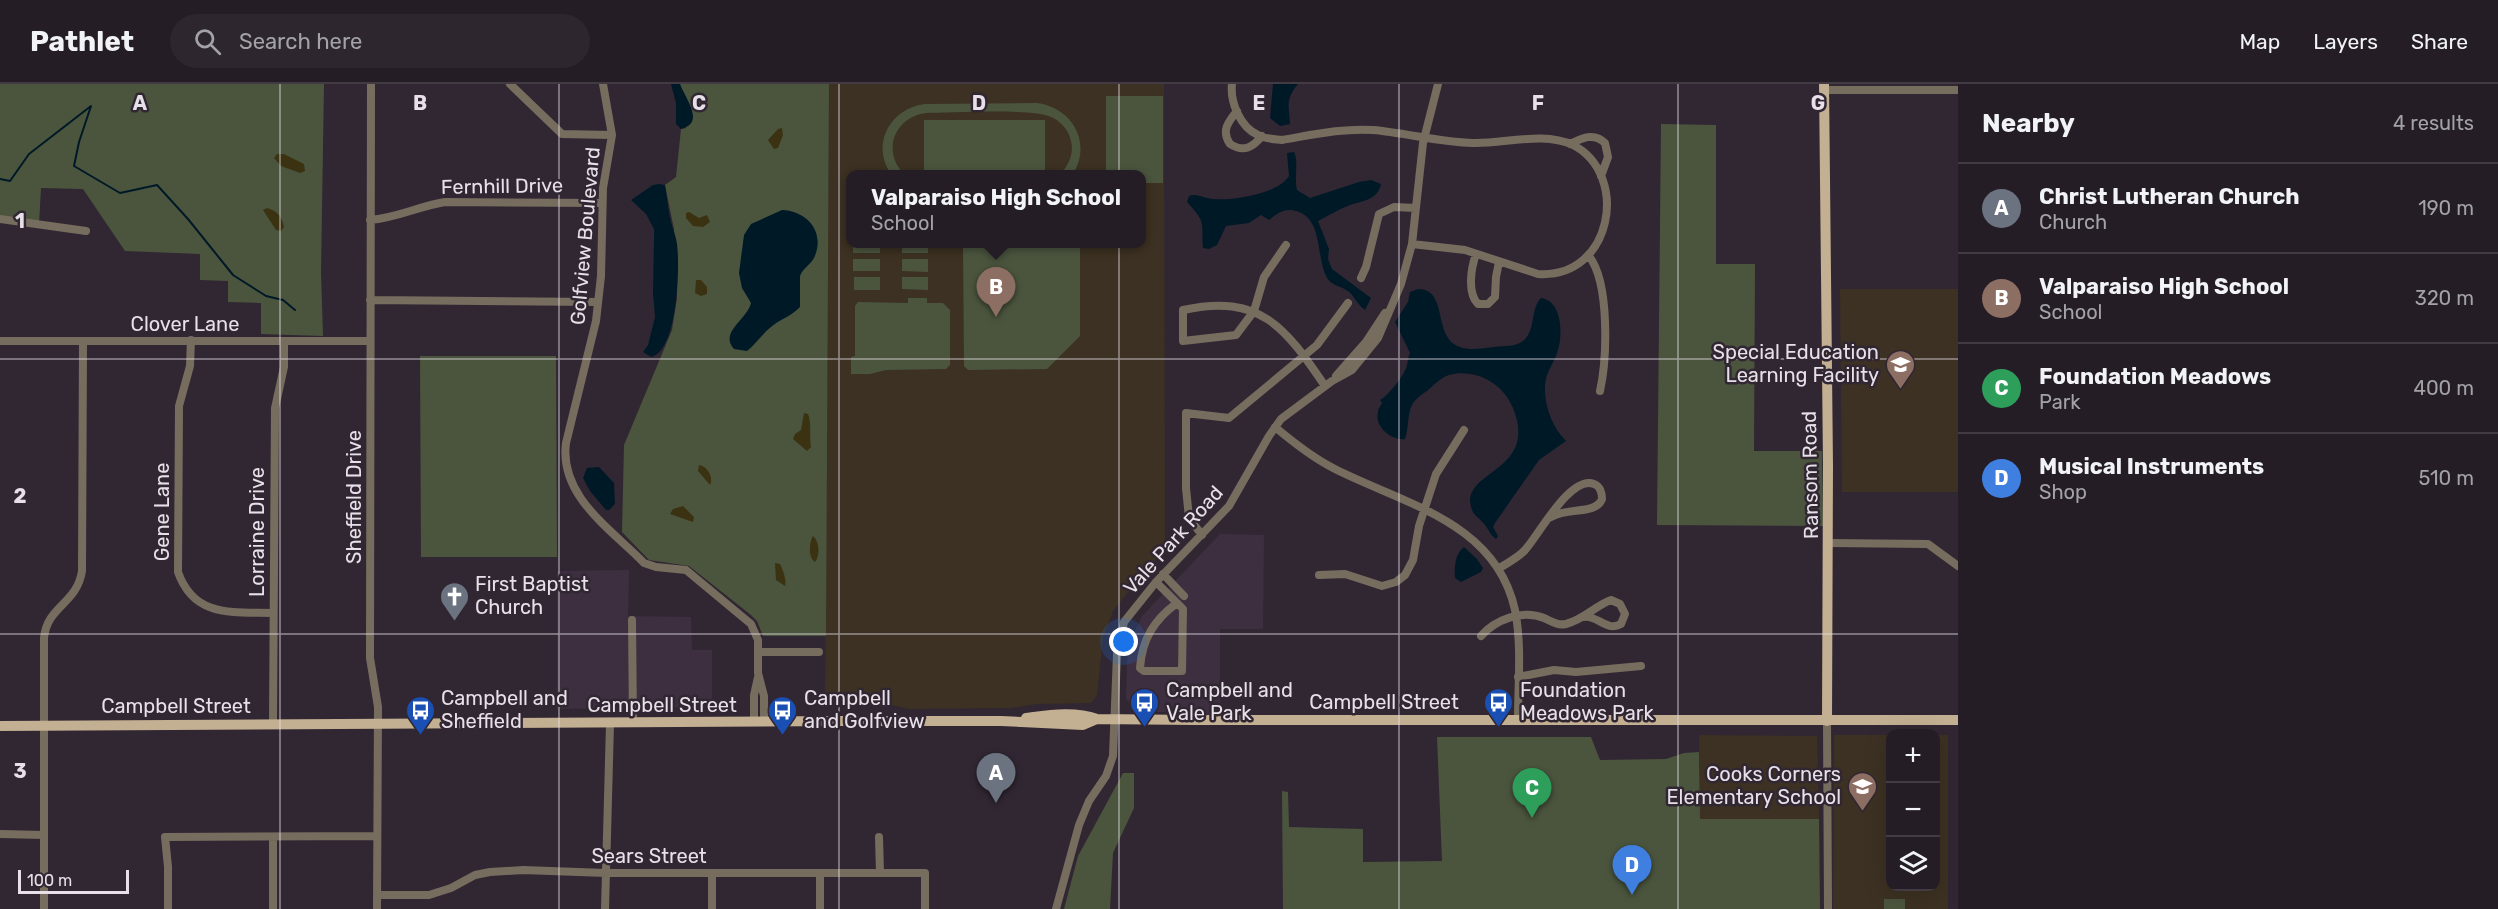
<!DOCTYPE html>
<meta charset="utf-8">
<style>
body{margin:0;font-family:Rubik,sans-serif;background:#2d262e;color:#f1f3f6}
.controls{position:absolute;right:18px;bottom:18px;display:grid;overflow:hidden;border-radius:12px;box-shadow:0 6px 24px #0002}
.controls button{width:54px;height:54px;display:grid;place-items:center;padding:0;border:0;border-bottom:2px solid #423b43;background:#251d26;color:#f1f3f6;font:30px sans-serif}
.scale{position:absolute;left:18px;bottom:15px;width:111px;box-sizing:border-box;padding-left:6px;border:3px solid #e7e0e8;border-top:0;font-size:16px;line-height:21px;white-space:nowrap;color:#e7e0e8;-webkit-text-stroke:4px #312733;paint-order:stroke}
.you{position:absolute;left:1124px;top:558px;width:21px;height:21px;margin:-15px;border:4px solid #fff;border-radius:50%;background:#1a73e8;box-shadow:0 0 0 9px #1a73e833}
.badge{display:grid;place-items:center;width:39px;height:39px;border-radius:50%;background:#ea580c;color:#fff;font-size:20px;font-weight:700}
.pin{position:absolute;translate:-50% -50px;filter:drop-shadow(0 2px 3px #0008)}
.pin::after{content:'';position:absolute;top:32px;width:21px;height:18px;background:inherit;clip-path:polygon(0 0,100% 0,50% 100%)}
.popup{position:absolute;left:846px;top:86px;width:300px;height:78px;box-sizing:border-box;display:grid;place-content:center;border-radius:12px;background:#251d26;filter:drop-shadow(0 2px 4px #0005);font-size:20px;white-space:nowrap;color:#a3a2a7}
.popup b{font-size:22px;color:#f1f3f6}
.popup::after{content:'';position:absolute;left:50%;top:100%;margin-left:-12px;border:12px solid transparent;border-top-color:#251d26}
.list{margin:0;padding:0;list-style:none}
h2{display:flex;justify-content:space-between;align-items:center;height:78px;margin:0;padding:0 24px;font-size:26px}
h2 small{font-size:20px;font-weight:400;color:#a3a2a7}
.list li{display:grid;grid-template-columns:39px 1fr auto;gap:18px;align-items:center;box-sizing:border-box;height:90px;padding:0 24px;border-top:2px solid #423b43}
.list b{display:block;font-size:22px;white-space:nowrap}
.list p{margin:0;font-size:20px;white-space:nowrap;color:#a3a2a7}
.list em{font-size:20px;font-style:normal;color:#a3a2a7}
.icon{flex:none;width:33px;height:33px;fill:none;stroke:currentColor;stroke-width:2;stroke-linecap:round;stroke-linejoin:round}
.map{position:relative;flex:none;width:1958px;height:825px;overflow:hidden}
header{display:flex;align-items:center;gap:36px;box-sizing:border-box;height:84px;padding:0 30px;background:#251d26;border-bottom:2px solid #423b43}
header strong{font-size:28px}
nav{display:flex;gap:33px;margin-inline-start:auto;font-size:21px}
.search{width:420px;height:54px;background:#2d262e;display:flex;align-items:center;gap:15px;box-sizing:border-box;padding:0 21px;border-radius:33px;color:#a3a2a7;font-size:22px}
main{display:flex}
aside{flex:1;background:#251d26}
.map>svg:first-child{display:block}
.built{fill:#3d2f3f}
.education{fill:#3c3122;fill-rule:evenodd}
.green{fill:#4b553e}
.sand{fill:#3b3212}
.water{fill:#001927}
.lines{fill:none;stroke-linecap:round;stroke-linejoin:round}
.stream{stroke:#001927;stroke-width:2}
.minor{stroke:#776d5f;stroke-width:8}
.major{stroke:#c3af91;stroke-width:10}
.grid{fill:none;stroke:#e7e0e8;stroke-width:1.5;stroke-opacity:0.55}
.labels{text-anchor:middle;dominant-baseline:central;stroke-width:5;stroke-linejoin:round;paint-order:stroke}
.street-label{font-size:20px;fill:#e7e0e8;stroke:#312733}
.poi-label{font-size:20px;fill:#e7e0e8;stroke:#312733;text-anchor:start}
.grid-label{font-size:20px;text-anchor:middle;font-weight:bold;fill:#e7e0e8;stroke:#312733;stroke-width:5;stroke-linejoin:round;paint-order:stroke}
</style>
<header>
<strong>Pathlet</strong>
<div class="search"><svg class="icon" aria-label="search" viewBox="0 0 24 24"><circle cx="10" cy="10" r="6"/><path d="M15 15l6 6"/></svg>Search here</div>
<nav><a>Map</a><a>Layers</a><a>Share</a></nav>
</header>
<main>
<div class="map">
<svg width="1958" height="825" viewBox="0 0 1958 825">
<rect width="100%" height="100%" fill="#312733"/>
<!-- built -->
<path class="built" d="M1220,450L1264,451L1263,545H1220V632L1192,628H1155L1134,623L1126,615L1127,577L1131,555L1142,532Z
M629,486L628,532L691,533L692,566H712V623L557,625V487Z"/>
<!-- education -->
<path class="education" d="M829,0H1164L1165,466L1148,483L1113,527L1103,554L1097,611L1091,619L1036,620L1011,624L909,625L891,621L825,622ZM850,91H1142V160H850Z
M1840,205H1958V408H1842Z
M1699,651L1817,652L1819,735H1700Z
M1834,651H1890V802H1936V651H1948V825H1833Z"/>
<!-- green -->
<path class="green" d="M0,0H324L321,188L323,252L261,250V219L228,218V197L200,196V170L125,167L83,105L41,104L39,140L0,135Z
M680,0H829L826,552H763L757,537L751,531L689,482L649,476L622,448L624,361L672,246L677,214L674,145L665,101L676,93L681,45L686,44Z
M1106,12H1163V99H1142V91L1106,90Z
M1037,19C1073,24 1092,59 1073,90H1060C1069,81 1074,70 1071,57C1069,47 1061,37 1051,33C1033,24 952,29 927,29C895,32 881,67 904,90H891C870,60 891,24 925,20Z
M924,36H1045V90H924Z
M1661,40L1716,41V180H1755L1754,367H1822L1823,442L1657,441Z
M853,160H880V169H853Z
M902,160H928V169H902Z
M963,160H1080V252L1047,285L968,286L964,282Z
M853,175H880V187H853Z
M902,175H928V188L902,187Z
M854,193H880V206H854Z
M902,193H928V206L902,205Z
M908,214H927V219H943L950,226V281L946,285L886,286L870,290H851V273L855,272V222L858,218L908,219Z
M420,272H556L557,473H421Z
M1437,653H1591L1600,676L1666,675L1684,669L1699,668L1700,735H1819L1820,825H1283L1282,707L1288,708L1289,743L1363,745V778L1442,777Z
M1123,689H1134V724L1113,769L1110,825H1064L1078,772Z
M1884,815H1905V825H1884Z"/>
<!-- sand -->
<path class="sand" d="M782,44L783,51L778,64L774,65L768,56L778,45Z
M277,70H284L304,80L305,87L300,89L281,82L274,74Z
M267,124C278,127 282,133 284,143L281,147L276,146L263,126Z
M689,128L699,134L707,131L710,138L703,143L693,142L686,134V129Z
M696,196H701L707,203V210L701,212L695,209Z
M804,329L808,330C812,340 809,352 811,363L807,367L793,355L795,350L801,346Z
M699,381C707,382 714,393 710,401L698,387Z
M683,422L694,433L693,438L670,430L673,425Z
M813,452C820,458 820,472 815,478C808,474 809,458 813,452Z
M775,479L780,480C783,486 787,497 785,502L776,496Z"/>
<!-- water -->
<path class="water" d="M671,0H680C685,14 706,39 681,45L676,40V19Z
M1273,0H1298C1285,16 1289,21 1290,40L1280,42L1270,34Z
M1294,68C1299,78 1294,93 1297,106L1310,114L1359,98L1371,96L1381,100C1378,116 1362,117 1350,121C1339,125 1328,132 1318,137L1329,165L1328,175L1332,185L1371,214L1365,226C1357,221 1354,210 1346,206C1340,202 1331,201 1327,194C1316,174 1323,137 1299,128C1286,123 1279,128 1269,136L1261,131L1249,139L1226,142L1217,161L1209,165L1203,164C1201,137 1207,140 1187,118L1189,112C1196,109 1204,114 1212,115C1232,117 1278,110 1289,92L1287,69Z
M659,100L665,101C667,113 668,126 671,138C673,145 676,153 677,160C680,182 678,268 651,273L643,268L648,261L655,233L653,209L654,153V145L646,130L631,116L653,101Z
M782,126C807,127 826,148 814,174C810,181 803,184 800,192V223C792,232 780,235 771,243C762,250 756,260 747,267L734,265C719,248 747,236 751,219L742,204L739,189L744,151L751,140Z
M1418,205C1449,205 1432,254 1460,263C1473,268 1492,262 1506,262C1541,261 1527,227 1541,214C1562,217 1563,249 1558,266C1555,278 1546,287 1545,301C1544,321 1552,343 1566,357L1539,376L1495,439L1493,443L1498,452L1496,455C1490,451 1489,446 1485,441C1480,434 1473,432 1471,423C1461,386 1539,388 1513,324C1503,299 1475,284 1449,291C1440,294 1434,301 1427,307C1422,310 1417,314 1413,319C1407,329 1409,344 1405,355C1392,357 1374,343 1378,328C1378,324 1381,322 1382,319L1380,316C1388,312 1405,291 1407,281C1408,277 1408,273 1410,269L1395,238L1408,218L1410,208Z
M599,383L614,399L615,420L609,426H606L590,407L583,394L587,384Z
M1464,463L1477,475L1483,484L1481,488L1461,498L1455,494C1454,483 1455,470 1464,463Z"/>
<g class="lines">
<!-- stream -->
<path class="stream" d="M0,95L10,97L29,70L91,22L79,58L74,82L120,109L157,101L188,135L233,191L266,212L283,216L295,226"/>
<!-- minor -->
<path class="minor" d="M371,0L370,574L378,623L377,825
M510,0L562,50L612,51
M603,0L612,51L603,104L601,192L596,237L566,359C559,412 611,445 644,479L656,483L686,486L751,540L758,556V589L764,612V638
M1232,0C1230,18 1240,43 1258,51C1265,55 1274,55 1282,56C1312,51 1342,44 1373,46C1406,49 1439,58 1473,59C1504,60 1543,47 1573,61C1630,90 1613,195 1538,190L1465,166L1412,160
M1824,6H1958
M1237,27C1228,38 1221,47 1230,60C1244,69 1253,63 1262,52
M1570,60C1582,54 1594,48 1605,59L1608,73L1601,92
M0,135L86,147
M370,136C397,134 419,122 445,118L602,119
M1286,161L1264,193L1254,227L1236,251L1183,257V226C1260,209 1285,243 1325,302
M1476,170C1471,184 1467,209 1478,220H1488L1495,213L1496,193L1499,178
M1589,172C1610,199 1607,275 1600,307
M1361,194L1366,183L1379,130L1394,123L1416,124
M370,216L597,218
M191,256L190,282L179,322L178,488C194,534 233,528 273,529
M0,257H370
M1336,292L1366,258L1385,229
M1275,343C1294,359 1313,374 1335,385C1404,420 1496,438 1515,526C1522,561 1518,600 1518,636
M1202,451L1189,434L1186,404V329L1229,334L1317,261L1348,219
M1829,459L1928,460L1958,482
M1498,485C1507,479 1518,474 1525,466C1538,452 1571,390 1594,400C1600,402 1602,409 1602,415C1596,431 1568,423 1551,433
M1163,490L1184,512
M1319,491L1345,490L1382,502L1396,498L1405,491L1413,476L1419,442L1436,390L1464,346
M1156,498C1165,507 1174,516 1183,525L1182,587H1144L1140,584C1142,555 1154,536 1177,519
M632,536L633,639
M1481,552C1495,536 1522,525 1544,534C1551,537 1557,542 1566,540C1583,536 1595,522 1611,516L1620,520L1625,530L1621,540C1606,548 1598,531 1584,533
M758,568H819
M1518,593L1554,586L1576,588L1641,582
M1827,637L1828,825
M754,638V611L758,593
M273,640L275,324L284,283V257
M0,750L44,751
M879,753L880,789
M712,789V825
M820,789V825
M377,811H429L451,804L475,791L490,788L523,786L606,789H925V825
M44,825V554C47,522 77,520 82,487L83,257
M168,825V783L165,753L377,752
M273,825V753
M605,825L610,640
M1056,825L1079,741L1089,717L1106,692L1113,672L1117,570L1124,538L1156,498L1229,422L1269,352L1281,335L1332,297L1352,286L1378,254L1401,200L1412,160L1423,59L1438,0"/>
<!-- major -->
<path class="major" d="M1824,0L1828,381L1827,637
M1026,634C1050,631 1074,627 1097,635L1194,636H1958
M0,642L843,637H1001L1083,641L1097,635"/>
</g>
<!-- grid -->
<path class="grid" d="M280,0V825M559,0V825M839,0V825M1119,0V825M1399,0V825M1678,0V825M0,275H1958M0,550H1958"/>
<!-- icons -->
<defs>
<symbol id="school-pin" viewBox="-11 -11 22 30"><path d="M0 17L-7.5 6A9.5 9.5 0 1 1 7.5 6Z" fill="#8d6e63" stroke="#312733"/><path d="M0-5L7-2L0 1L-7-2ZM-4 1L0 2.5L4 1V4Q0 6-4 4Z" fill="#fff"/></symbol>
<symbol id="church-pin" viewBox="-11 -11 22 30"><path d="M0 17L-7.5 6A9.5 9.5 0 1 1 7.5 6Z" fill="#6b7280" stroke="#312733"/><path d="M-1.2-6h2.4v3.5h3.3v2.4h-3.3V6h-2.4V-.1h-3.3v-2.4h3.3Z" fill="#fff"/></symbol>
<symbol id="bus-pin" viewBox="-11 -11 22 30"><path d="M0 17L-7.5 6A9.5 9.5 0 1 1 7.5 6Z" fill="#1a4fb4" stroke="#312733"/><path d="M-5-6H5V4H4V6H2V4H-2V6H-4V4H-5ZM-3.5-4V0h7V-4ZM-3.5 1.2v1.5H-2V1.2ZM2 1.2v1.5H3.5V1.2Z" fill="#fff"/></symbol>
</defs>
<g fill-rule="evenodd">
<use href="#school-pin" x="1884" y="264" width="33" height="45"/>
<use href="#church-pin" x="438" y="496" width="33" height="45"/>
<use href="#bus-pin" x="1128" y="602" width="33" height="45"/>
<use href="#bus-pin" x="1482" y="602" width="33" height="45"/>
<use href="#bus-pin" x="404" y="610" width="33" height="45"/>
<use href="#bus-pin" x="766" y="610" width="33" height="45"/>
<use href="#school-pin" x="1846" y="686" width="33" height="45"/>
</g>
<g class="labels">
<!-- street labels -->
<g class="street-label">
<text transform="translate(502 102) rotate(-1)">Fernhill Drive</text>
<text transform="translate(585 152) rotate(-85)">Golfview Boulevard</text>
<text x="185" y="240">Clover Lane</text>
<text transform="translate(1810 391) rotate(-91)">Ransom Road</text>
<text transform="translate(354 413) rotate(-90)">Sheffield Drive</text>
<text transform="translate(162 428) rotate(-90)">Gene Lane</text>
<text transform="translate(257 448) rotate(-90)">Lorraine Drive</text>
<text transform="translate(1173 456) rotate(-48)">Vale Park Road</text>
<text x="1384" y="618">Campbell Street</text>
<text x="662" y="621">Campbell Street</text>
<text x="176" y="622">Campbell Street</text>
<text x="649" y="772">Sears Street</text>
</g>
<!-- poi labels -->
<g class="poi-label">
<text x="1879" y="268" text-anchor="end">Special Education<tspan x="1879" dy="23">Learning Facility</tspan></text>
<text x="475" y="500">First Baptist<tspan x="475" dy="23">Church</tspan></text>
<text x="1166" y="606">Campbell and<tspan x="1166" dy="23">Vale Park</tspan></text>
<text x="1520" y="606">Foundation<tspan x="1520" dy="23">Meadows Park</tspan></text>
<text x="441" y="614">Campbell and<tspan x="441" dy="23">Sheffield</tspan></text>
<text x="804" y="614">Campbell<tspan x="804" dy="23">and Golfview</tspan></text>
<text x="1841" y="690" text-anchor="end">Cooks Corners<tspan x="1841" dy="23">Elementary School</tspan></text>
</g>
</g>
<g class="grid-label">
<text x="140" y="26">A</text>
<text x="420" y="26">B</text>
<text x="699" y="26">C</text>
<text x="979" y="26">D</text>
<text x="1259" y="26">E</text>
<text x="1538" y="26">F</text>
<text x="1818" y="26">G</text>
<text x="20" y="144">1</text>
<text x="20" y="419">2</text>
<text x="20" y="694">3</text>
</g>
</svg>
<div class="controls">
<button>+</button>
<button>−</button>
<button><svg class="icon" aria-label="layers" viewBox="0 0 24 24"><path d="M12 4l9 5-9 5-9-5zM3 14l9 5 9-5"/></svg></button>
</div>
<div class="scale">100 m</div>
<div class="you"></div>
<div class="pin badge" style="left:996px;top:719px;background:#6b7280">A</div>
<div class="pin badge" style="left:996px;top:233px;background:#8d6e63">B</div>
<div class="popup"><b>Valparaiso High School</b>School</div>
<div class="pin badge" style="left:1532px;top:734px;background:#2e9e5b">C</div>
<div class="pin badge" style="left:1632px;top:811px;background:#3f7fe0">D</div>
</div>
<aside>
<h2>Nearby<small>4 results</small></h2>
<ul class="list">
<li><span class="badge" style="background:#6b7280">A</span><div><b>Christ Lutheran Church</b><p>Church</p></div><em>190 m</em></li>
<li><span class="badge" style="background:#8d6e63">B</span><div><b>Valparaiso High School</b><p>School</p></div><em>320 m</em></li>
<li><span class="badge" style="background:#2e9e5b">C</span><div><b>Foundation Meadows</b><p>Park</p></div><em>400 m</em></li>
<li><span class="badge" style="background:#3f7fe0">D</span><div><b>Musical Instruments</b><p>Shop</p></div><em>510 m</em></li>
</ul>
</aside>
</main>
